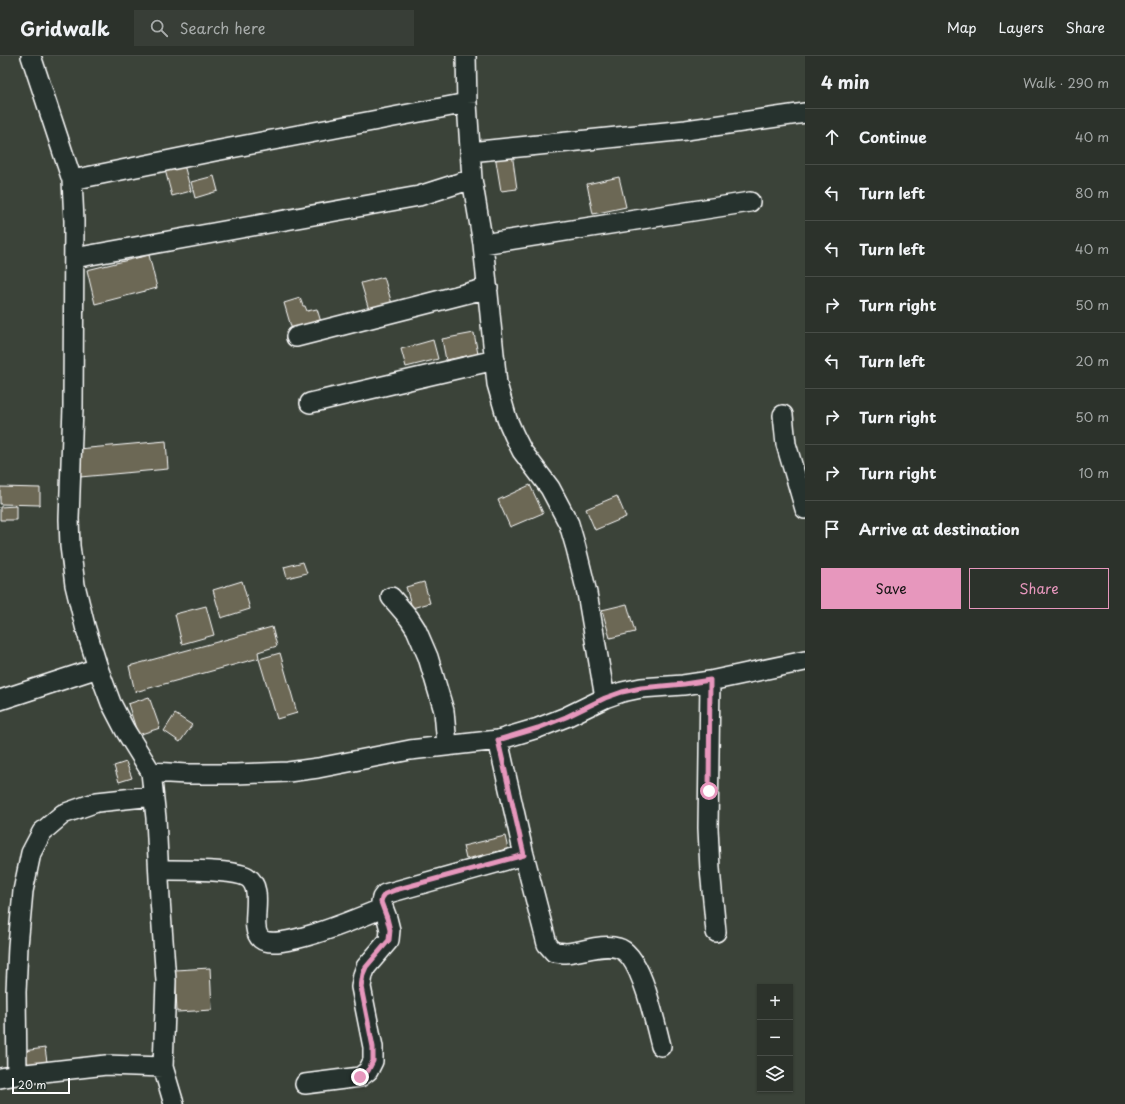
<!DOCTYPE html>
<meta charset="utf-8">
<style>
body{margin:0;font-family:"Playpen Sans",sans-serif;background:#383e37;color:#f1f3f6}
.controls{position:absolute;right:12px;bottom:12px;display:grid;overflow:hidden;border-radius:0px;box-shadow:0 1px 3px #0004}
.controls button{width:36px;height:36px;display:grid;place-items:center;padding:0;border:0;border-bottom:1px solid #484d47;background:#2c322b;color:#f1f3f6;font:20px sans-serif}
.scale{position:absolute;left:12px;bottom:10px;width:58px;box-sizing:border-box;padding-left:4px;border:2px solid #fff;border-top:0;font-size:11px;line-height:14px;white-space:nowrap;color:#fff;-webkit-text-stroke:3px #26332d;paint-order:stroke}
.stop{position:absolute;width:12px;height:12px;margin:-9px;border:3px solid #e797bd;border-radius:50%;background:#fff}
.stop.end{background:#e797bd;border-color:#fff;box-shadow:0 1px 4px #0008}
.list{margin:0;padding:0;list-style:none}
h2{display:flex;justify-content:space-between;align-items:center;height:52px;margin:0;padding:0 16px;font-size:17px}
h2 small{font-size:13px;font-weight:400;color:#a6aaa9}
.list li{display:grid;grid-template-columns:26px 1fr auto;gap:12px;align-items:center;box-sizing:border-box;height:56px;padding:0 16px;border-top:1px solid #484d47}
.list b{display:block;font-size:15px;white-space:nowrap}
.list em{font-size:13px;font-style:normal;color:#a6aaa9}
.actions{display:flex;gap:8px;padding:12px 16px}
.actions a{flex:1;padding:9px 0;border:1px solid #e797bd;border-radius:0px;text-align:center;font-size:14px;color:#e797bd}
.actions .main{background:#e797bd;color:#111}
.icon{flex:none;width:22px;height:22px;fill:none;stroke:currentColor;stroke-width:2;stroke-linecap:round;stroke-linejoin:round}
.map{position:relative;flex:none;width:805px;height:1048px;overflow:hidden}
header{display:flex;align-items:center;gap:24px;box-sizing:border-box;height:56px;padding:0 20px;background:#2c322b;border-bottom:1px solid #484d47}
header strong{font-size:19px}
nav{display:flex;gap:22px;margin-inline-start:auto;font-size:14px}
.search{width:280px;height:36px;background:#383e37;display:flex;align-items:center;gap:10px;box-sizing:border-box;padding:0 14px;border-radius:0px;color:#a6aaa9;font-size:15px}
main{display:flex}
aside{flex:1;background:#2c322b}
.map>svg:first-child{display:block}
.building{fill:#6c6754;stroke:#fff}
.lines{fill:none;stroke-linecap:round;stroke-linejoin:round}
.minor-casing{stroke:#fff;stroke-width:22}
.minor{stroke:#26332d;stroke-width:19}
.route{stroke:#e797bd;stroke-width:5}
</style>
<header>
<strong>Gridwalk</strong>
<div class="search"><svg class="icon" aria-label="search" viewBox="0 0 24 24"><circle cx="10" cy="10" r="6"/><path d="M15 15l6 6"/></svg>Search here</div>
<nav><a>Map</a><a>Layers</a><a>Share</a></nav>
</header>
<main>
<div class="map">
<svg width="805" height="1048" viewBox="0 0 805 1048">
<rect width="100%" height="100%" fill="#3b4339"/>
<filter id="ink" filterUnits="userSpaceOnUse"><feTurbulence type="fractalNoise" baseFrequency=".025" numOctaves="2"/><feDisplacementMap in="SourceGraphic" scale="8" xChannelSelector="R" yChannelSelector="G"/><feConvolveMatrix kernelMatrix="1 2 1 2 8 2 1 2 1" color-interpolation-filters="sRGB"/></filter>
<g filter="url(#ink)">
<!-- building -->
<path class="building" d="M512,97L517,133L501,135L495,99Z
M183,105L191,135L172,140L164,110Z
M214,120L218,135L195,142L191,126Z
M619,121L626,151L593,158L587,128Z
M149,199L157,232L95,248L87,214Z
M384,221L392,248L369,254L361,227Z
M300,242L303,250H305L307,255L317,253L321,266L292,274L284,247Z
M474,277L478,298L446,304L442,283Z
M433,284L438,303L406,311L401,293Z
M166,385L168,413L80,421L78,393Z
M530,429L543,457L510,471L498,444Z
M0,431L40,432V449L0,448Z
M617,440L626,461L595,474L586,453Z
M16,450V464H0V451Z
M303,506L307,517L287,522L284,511Z
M242,525L250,553L221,562L213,534Z
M424,526L430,547L412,552L406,531Z
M627,548L635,576L610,582L602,554Z
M206,550L214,579L182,588L175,558Z
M272,571L277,590L258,596L259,602L135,636L129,610Z
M280,597L297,657L277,663L259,603Z
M149,641L160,672L138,679L128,648Z
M175,658L192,669L180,686L164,675Z
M126,706L132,722L119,726L114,710Z
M505,780L508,793L466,803L463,790Z
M210,912L212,954L177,956L175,914Z
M45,992L48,1013L26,1016L23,995Z"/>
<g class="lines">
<defs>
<path id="minor" d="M31,0L72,124L74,165L73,351L69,463L70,490L75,529L85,570L98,612L111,647L125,674L151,716L156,762L160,843L166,925L163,1011L174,1048
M466,0L467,47L472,123L483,188L497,328L507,363L514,379L522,395L550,432L569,468L576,492L587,537L605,642
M470,96L686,74L805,57
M72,124L215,95L467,47
M483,188L750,146
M74,202L419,140L472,123
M296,281L488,232
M310,347L495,304
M783,359L786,388L805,453
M391,541L409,562L416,573L428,601L444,655L447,689
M710,625L708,772L710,813L716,876
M0,644L98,612
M498,684L524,799L547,888L554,896C558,896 562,897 566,897C583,896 602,887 618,892C642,898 655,968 661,990
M151,716L187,718H235L288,716L318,712L410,694L498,684L538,672L566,661L605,642L622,636L641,632L683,629L710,625L805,605
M159,814C177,814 233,813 247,821C267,833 247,871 261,883C278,897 363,860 383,852
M17,1019L16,936L18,890L23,835L31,797L42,776L63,758L97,746L153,740
M0,1022L17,1019L106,1009L163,1011
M305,1028L360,1021L368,1015L373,1005V991L361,931L363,919L366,911L389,884L390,874L387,862L381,846L382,842L385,838L524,799"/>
</defs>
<!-- minor casing -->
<use href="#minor" class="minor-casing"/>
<!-- minor -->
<use href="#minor" class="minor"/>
</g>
</g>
<g class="lines" filter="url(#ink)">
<!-- route -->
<path class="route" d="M360,1021L368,1015L373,1005V991L361,931L363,918L366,911L389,884L390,874L387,862L381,846L382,842L385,838L395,834L524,799L498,684L538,672L566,661L605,642L622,636L641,632L684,628L710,624L709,735"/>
</g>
</svg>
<div class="controls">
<button>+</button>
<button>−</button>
<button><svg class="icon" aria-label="layers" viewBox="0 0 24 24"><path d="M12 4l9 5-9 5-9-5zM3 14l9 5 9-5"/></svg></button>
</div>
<div class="scale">20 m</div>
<div class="stop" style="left:709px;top:735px"></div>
<div class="stop end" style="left:360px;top:1021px"></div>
</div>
<aside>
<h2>4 min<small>Walk · 290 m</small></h2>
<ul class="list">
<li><svg class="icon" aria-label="ahead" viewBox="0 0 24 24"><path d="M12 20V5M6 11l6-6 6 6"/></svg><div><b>Continue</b></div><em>40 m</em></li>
<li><svg class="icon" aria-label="left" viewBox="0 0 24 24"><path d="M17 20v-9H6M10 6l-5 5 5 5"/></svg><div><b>Turn left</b></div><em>80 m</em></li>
<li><svg class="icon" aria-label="left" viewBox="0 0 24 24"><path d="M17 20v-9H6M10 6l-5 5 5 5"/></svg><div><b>Turn left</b></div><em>40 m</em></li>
<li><svg class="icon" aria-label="right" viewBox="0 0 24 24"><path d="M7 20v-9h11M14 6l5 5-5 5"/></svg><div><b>Turn right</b></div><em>50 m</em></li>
<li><svg class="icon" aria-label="left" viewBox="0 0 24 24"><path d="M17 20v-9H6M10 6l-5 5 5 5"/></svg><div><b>Turn left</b></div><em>20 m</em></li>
<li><svg class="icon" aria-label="right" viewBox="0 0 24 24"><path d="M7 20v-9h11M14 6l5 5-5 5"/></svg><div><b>Turn right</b></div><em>50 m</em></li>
<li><svg class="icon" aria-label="right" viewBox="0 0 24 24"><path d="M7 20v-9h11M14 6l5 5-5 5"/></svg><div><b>Turn right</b></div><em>10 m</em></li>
<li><svg class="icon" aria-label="arrive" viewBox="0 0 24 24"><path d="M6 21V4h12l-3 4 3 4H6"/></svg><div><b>Arrive at destination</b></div></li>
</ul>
<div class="actions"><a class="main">Save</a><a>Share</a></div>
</aside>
</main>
